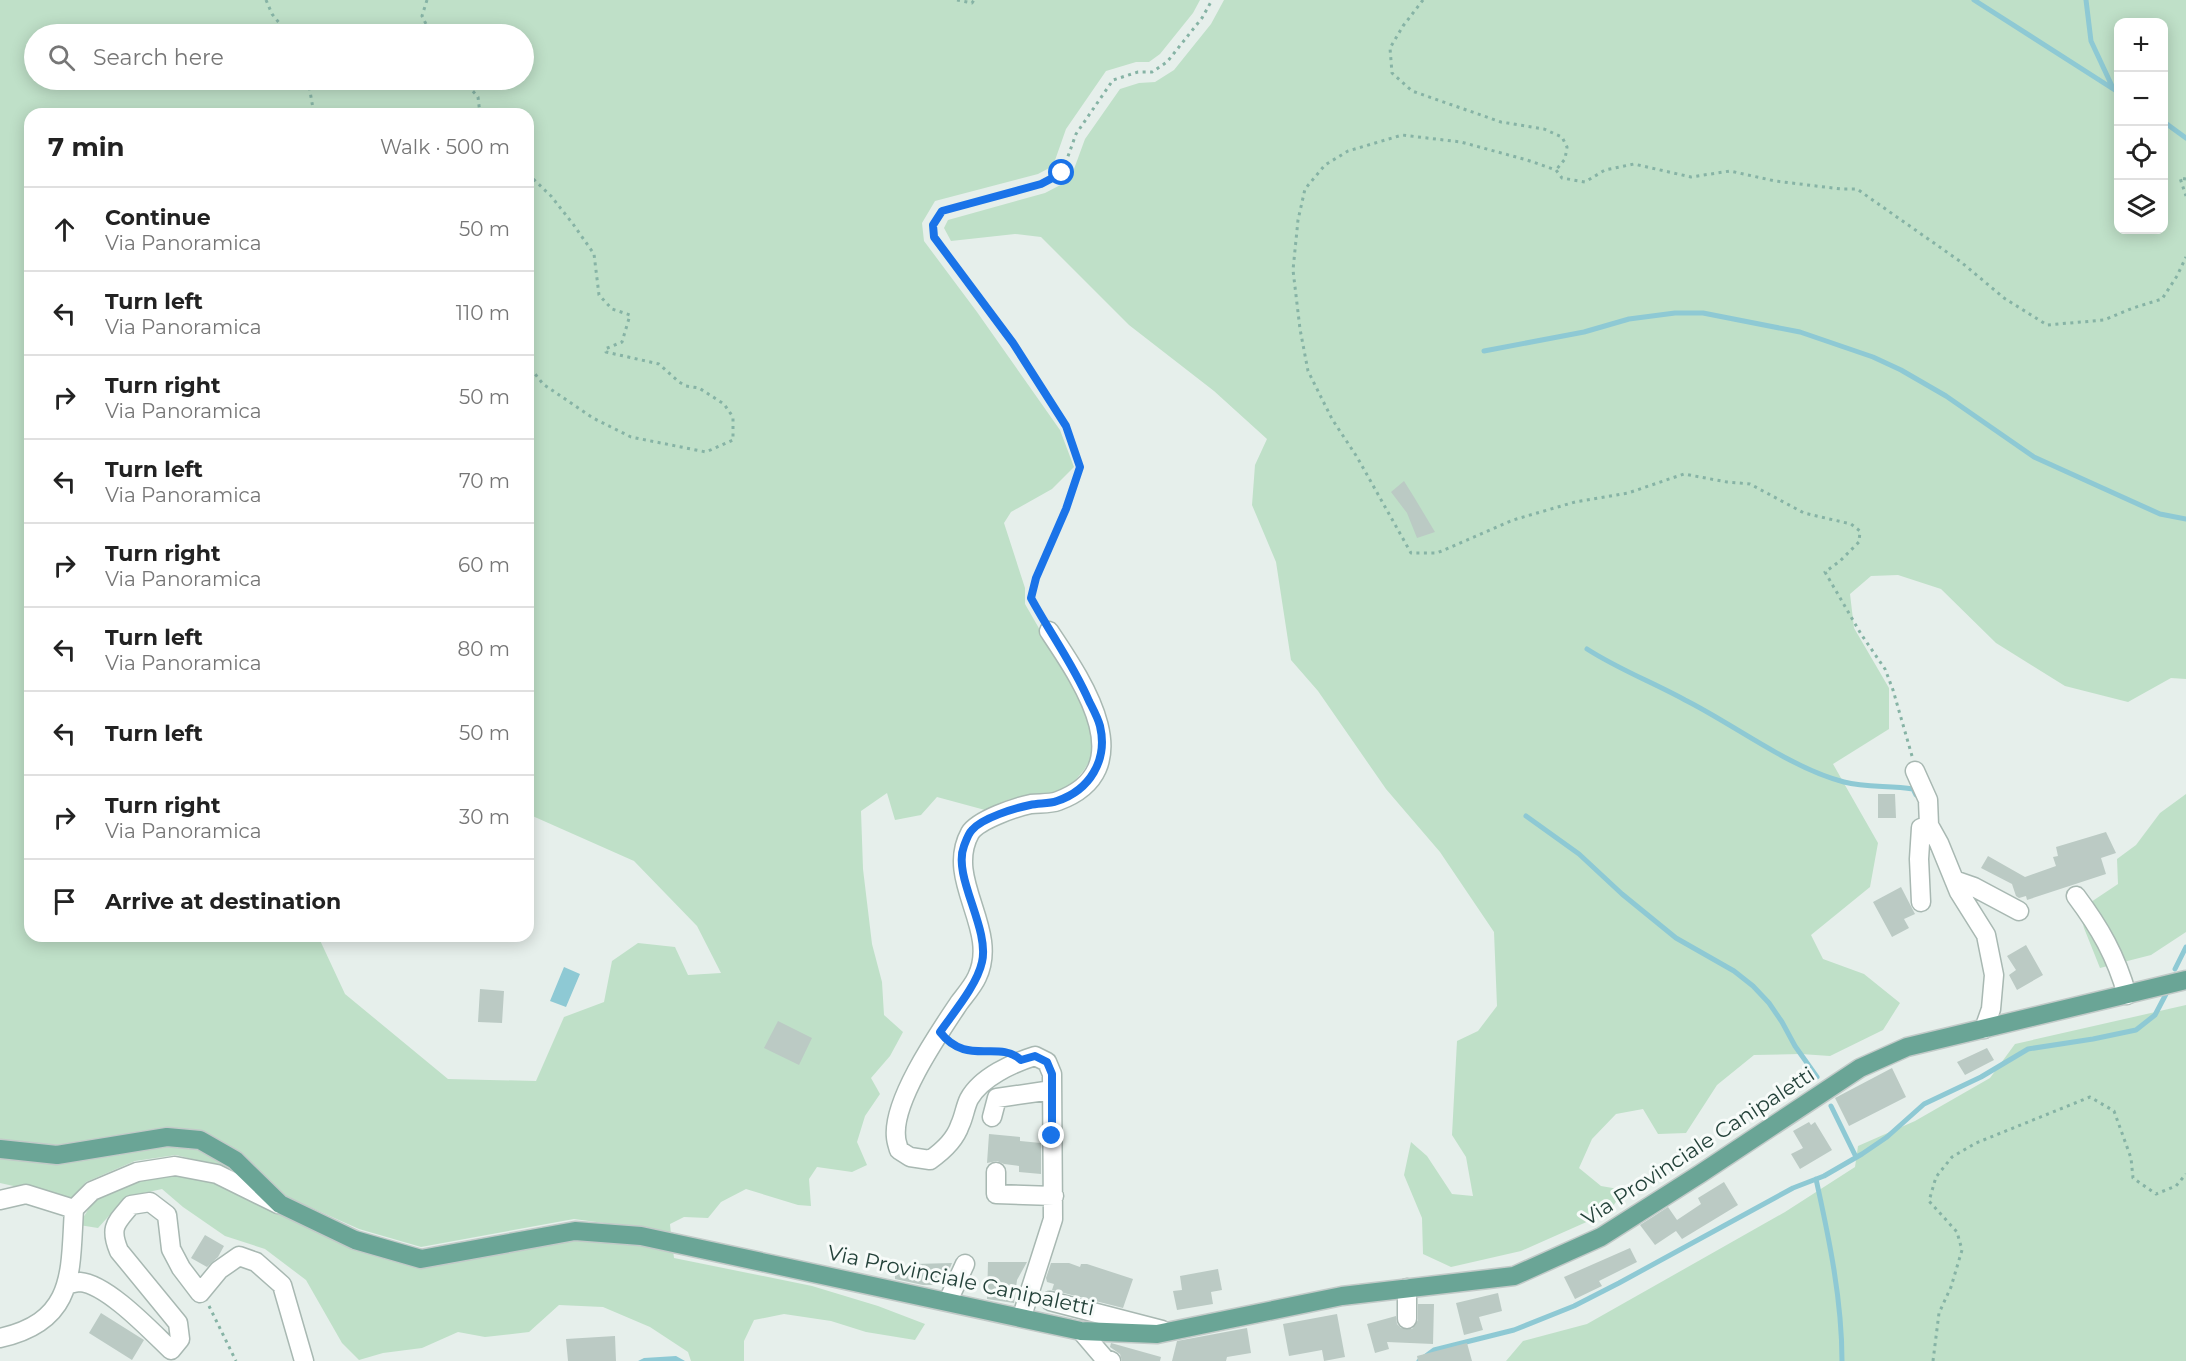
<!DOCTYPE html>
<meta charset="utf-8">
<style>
body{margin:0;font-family:Montserrat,sans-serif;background:#f2f2f2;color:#222}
.controls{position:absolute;right:18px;top:18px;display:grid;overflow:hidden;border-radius:12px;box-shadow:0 3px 15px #0003}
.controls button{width:54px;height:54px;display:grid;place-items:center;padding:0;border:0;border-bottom:2px solid #e0e0e0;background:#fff;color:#222;font:30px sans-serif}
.stop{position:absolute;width:18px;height:18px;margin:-14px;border:4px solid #1a73e8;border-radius:50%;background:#fff}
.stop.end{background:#1a73e8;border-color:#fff;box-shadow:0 2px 6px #0008}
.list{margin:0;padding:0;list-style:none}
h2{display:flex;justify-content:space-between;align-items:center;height:78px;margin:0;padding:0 24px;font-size:26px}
h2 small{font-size:20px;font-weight:400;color:#767676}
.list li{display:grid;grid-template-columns:39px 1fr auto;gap:18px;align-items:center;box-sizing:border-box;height:84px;padding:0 24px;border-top:2px solid #e0e0e0}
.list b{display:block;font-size:22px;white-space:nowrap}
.list p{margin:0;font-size:20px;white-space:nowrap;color:#767676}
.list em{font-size:20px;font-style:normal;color:#767676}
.icon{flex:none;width:33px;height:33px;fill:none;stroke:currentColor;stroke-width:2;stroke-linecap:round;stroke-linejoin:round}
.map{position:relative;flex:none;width:2186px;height:1361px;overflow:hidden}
.search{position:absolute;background:#fff;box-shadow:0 3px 15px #0003;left:24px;top:24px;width:510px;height:66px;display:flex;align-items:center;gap:15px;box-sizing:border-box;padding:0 21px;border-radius:33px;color:#767676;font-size:22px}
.panel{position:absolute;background:#fff;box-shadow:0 3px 15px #0003;left:24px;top:108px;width:510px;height:834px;border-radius:18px}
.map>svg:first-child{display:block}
.green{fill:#bfe0c8;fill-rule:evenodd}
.water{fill:#8ec9d4}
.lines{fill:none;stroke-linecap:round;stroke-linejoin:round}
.stream{stroke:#8ec9d4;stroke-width:5}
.building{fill:#bbcac4}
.minor-casing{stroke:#a8b8b2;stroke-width:21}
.major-casing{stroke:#c2cac8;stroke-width:21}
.path{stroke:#86b3a5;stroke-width:3;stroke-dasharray:3 4.5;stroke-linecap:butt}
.minor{stroke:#fff;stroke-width:18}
.major{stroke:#6aa596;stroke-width:18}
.route{stroke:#1a73e8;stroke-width:8}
.labels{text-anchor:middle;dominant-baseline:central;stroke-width:6;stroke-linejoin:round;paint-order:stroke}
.street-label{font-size:21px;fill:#24423a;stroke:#f7fbf9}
</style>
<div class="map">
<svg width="2186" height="1361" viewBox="0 0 2186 1361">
<rect width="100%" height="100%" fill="#e6efeb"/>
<!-- green -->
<path class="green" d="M0,0H1200L1193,13L1160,54L1149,62H1136L1106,71L1066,129L1053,166L1038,174L935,201L922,223L924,241L977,312L1060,430L1074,467L1052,489L1011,512L1004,523L1025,588V604L1085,708L1092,731L1093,755L1084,770L1071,785L1048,795L1010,799L985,810L937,797L921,815L895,820L887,793L861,811L863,869L872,944L882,982L884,1015L903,1032L890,1056L871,1078L880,1094L865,1116L857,1142L867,1165L852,1172L817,1167L809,1179L811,1206L798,1205L746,1189L721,1202L708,1218L684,1217L670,1224L671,1234L641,1228L574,1219L421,1247L359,1229L287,1197L240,1153L202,1131L167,1127L57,1146L0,1139ZM34,34H524V80H34ZM30,114H528V814L634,861L697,926L721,973L688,975L675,947L638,943L612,961L604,1002L564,1017L536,1081L448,1079L345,994L318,936H30Z
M1224,0H2186V679L2171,678L2128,702L2065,686L1996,643L1941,589L1898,575L1871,576L1850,594L1854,628L1889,688V729L1833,764L1878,843L1870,887L1811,935L1823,959L1864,974L1900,1003L1883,1030L1830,1056L1801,1054L1754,1055L1717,1085L1686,1133L1658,1134L1643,1109L1616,1114L1592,1139L1579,1168L1601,1186L1624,1190L1609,1212L1521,1251L1451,1267L1423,1254L1422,1218L1404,1175L1411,1142L1427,1156L1452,1194L1473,1196L1466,1157L1452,1135L1457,1041L1478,1031L1497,1006L1494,932L1440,852L1386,789L1318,691L1291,660L1276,562L1252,505L1255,465L1267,439L1214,391L1129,325L1041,237L1015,234L951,241L944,228L948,220L1045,193L1070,180L1085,139L1120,89L1139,83L1155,82L1174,70L1211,24ZM2118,22H2164V230H2118Z
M2186,794V932L2151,955L2100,968L2084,928L2079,910L2118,884L2117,859L2136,845L2160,813Z
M2186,1005V1361H1506L1523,1341L1587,1324L1785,1212L1855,1167L1858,1146L1915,1121L1990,1078L2015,1044Z
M167,1145L197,1148L230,1165L253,1186L220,1166L176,1155L135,1161L86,1182L69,1202L27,1189L0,1183V1157Z
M175,1172L215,1180L420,1268L575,1239L641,1242L673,1250L674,1258L812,1286L878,1306L925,1324L915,1340L866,1332L831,1321L784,1314L754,1320L744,1341V1361H691L688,1352L650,1327L603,1307L559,1305L529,1332L485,1337L458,1332L422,1348L383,1353L359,1360L342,1343L306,1280L265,1249L225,1236L183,1207L162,1189L126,1197L98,1228L79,1225L96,1196L139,1178Z"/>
<!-- water -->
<path class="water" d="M564,967L580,974L566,1007L550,1001Z
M676,1356L685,1361H638L644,1358Z"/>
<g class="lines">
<!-- stream -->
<path class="stream" d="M1974,0L2118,92
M2086,0L2091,41L2112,86
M2164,122L2186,138
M1484,351L1584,332L1629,319L1675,313H1703L1800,332L1873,357L1901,370L1946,396L2034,457L2160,514L2186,519
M1587,649C1618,669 1652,682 1685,700C1735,725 1790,768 1844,782C1866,788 1890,785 1913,789L1916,795
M1526,816L1579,854L1622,894L1676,938L1734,971L1753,986L1769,1003L1782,1022L1795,1046L1817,1077
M2175,969L2186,947
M1831,1106L1856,1157
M1816,1179C1829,1238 1842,1300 1842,1361
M1419,1361L1434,1350L1514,1330L1574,1306L1619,1283L1793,1188L1824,1176L1862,1154L1887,1137L1924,1104L1981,1077L2028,1049L2093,1039L2136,1030L2155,1015L2166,994"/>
</g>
<!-- building -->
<path class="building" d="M1404,481L1414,497L1435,532L1417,538L1407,513L1391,492Z
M1878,794H1895L1896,818H1878Z
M2106,832L2116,853L2101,858L2106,874L2027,900L2026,896L2019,898L2016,896L2012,884L1981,868L1988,856L2025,877L2056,866L2053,857L2058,856L2056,847Z
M1901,887L1915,914L1904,919L1909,928L1892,937L1873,902Z
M2026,945L2043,975L2017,990L2009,975L2016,970L2007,956Z
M480,989L504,991L502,1023L478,1022Z
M778,1021L812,1038L799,1065L764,1048Z
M1987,1048L1994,1060L1965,1075L1957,1062Z
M1892,1068L1906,1097L1849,1126L1835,1098Z
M1809,1122L1811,1125L1815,1122L1832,1150L1800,1169L1791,1154L1803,1148L1793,1131Z
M989,1134L1020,1137V1141L1041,1143V1174L1019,1172V1166L1004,1164L997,1161L987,1163Z
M1724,1182L1738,1205L1682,1239L1676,1231L1655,1245L1640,1225L1668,1207L1677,1220L1701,1204L1698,1198Z
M205,1235L224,1246L218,1257L207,1267L191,1258Z
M1630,1248L1637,1262L1599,1281L1602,1286L1575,1299L1564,1277Z
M988,1262H1027L1017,1280L1014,1303L987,1299Z
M952,1263L943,1285H923L895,1279V1272L914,1271V1264Z
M1051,1263H1069L1080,1267L1081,1264H1087L1133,1279L1123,1308L1052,1290L1054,1284L1047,1282L1046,1278Z
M1218,1269L1222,1290L1211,1292L1213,1304L1177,1310L1173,1291L1182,1290L1180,1276Z
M1498,1293L1502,1311L1479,1317L1483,1330L1464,1335L1456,1303Z
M1418,1304H1434L1433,1344L1387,1342L1389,1349L1375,1353L1367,1324L1396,1316L1397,1324L1401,1328L1412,1329L1418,1320Z
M101,1313L144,1340L132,1360L89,1333Z
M1337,1314L1345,1357L1324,1361L1322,1350L1289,1356L1283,1324Z
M1247,1328L1251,1353L1227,1357L1226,1361H1172L1177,1341Z
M615,1336L616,1361H568L566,1339Z
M1111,1343L1161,1357L1160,1361H1122L1120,1354L1110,1347Z
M1467,1343L1472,1361H1418L1417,1356Z"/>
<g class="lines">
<defs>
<path id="minor" d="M1915,771L1928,800L1929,825
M1954,880L1974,887L2019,911
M2076,896C2100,928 2116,956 2127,995
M1921,902L1919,859L1921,828L1929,825L1939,843L1959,892L1986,935L1994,975L1991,1009L1984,1029
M992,1117L997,1098L1052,1090
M996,1172V1194L1054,1196
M0,1200L26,1194L74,1209
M66,1285C70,1284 76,1282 80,1282C107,1284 151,1331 171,1350L180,1339L178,1323L119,1251C109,1227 116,1223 131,1205L150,1202L167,1215L171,1249L181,1268L200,1293L219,1270L239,1256L256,1262L282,1285L304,1361
M948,1301L965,1264
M1050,1301L1162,1330
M1022,1316L1053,1219L1052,1074L1047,1062L1035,1056C1013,1063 981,1077 969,1099C965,1107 964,1117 960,1125C955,1140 943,1151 930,1160L910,1157L899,1150C898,1146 896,1141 896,1137C892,1101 939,1033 959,1003C965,995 973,986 977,977C1000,929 944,880 970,833C978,820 1016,807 1031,804C1040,803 1050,804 1058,801C1144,769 1081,679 1049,631
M1407,1319V1288
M1081,1331L1105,1359L1111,1361
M0,1338C76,1321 70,1272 74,1209L92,1191L137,1172L175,1166L217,1174L278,1204"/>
<path id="major" d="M0,1149L57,1155L167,1137L200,1140L235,1160L280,1204L355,1240L421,1259L575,1231L641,1236L1081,1331L1157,1334L1342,1296L1514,1276L1601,1237L1700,1174L1860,1068L1907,1047L2186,980"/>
</defs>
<!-- minor casing -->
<use href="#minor" class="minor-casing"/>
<!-- major casing -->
<use href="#major" class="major-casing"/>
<!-- path -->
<path class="path" d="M266,0L272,14L288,34
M427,0L422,16L431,34
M957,0L972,3L974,0
M1423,0L1403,26L1390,48L1392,73L1412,91L1501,122L1544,129L1562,137L1567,147L1565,159L1556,170
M308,80L314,114
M463,80L478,97L480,114
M528,174L551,196L573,224L594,254L599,295L612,309L630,315L622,342L605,349L606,352L659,364L679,382L686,386L699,388L724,404L733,417V440L706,452L631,437L593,418L543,384L528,365
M2186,179L2180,178L2186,196
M1041,616L1031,598L1036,578L1066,509L1080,467L1066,426L1013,343L934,237L933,225L942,211L1041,184L1062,173L1076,134L1113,80L1138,72H1152L1167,62L1202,18L1212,0
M1912,756L1893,690L1885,669L1861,634L1825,572L1840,561L1859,542L1860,531L1851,524L1804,513L1750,484L1727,482L1684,474L1628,493L1575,502L1513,520L1437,553H1411L1357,457L1332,419L1308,371L1300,329L1293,270L1298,220L1305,189L1325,165L1348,151L1402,135L1461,142L1527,160L1556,170L1562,178L1585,182L1605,170L1634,164L1691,177L1730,171L1775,181L1841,189H1857L1961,262L2004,298L2047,325L2104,320L2133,308L2162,299L2177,276L2186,257
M952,1044C968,1053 980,1050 998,1053
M209,1306L236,1361
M1933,1361L1939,1313L1951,1287L1962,1250L1957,1232L1929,1201L1936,1177L1952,1157L1976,1143L2090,1097L2114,1111L2131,1158L2133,1178L2156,1194L2176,1186L2186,1174"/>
<!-- minor -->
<use href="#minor" class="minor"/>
<!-- major -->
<use href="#major" class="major"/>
</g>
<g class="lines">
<!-- route -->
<path class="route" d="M1052,1136V1074L1047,1062L1035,1056L1021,1060C998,1039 967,1067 940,1032C954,1012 977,985 982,962C990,928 952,876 964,846C966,841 968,834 972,830C982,818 1015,808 1030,805C1039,803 1049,804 1057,801C1090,790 1108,760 1100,726C1098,718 1093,709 1089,701C1073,664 1050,633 1031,598L1036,578L1066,509L1080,467L1066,426L1013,343L934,237L933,225L942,211L1041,184L1062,173"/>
</g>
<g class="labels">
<!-- street labels -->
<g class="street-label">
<text transform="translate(1698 1146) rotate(-33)">Via Provinciale Canipaletti</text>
<text transform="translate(961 1280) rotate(12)">Via Provinciale Canipaletti</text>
</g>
</g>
</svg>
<div class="controls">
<button>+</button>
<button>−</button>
<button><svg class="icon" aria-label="locate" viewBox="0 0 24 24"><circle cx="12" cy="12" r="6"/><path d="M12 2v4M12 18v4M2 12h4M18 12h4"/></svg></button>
<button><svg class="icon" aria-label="layers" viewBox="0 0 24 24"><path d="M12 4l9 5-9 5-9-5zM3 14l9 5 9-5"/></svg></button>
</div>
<div class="stop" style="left:1062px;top:173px"></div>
<div class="stop end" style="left:1052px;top:1136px"></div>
<div class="search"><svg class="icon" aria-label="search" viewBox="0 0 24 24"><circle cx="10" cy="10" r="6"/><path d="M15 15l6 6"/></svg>Search here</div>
<section class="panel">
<h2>7 min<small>Walk · 500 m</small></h2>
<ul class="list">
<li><svg class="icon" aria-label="ahead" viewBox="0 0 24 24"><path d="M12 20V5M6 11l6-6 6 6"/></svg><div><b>Continue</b><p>Via Panoramica</p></div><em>50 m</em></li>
<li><svg class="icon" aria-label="left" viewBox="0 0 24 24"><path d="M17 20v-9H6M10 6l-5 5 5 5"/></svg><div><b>Turn left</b><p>Via Panoramica</p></div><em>110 m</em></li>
<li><svg class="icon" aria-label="right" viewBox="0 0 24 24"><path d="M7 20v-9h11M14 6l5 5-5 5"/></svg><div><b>Turn right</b><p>Via Panoramica</p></div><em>50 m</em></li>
<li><svg class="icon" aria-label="left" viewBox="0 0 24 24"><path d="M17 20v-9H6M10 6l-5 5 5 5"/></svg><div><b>Turn left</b><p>Via Panoramica</p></div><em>70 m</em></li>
<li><svg class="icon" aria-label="right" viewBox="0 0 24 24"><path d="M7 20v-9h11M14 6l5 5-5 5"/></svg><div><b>Turn right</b><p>Via Panoramica</p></div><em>60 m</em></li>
<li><svg class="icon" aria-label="left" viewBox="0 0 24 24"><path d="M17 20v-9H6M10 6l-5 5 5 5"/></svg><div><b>Turn left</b><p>Via Panoramica</p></div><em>80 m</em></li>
<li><svg class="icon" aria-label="left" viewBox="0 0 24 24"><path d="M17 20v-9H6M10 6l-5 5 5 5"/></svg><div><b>Turn left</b></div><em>50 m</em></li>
<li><svg class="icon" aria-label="right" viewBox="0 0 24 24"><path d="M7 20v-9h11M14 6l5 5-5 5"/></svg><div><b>Turn right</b><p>Via Panoramica</p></div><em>30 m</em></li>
<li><svg class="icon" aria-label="arrive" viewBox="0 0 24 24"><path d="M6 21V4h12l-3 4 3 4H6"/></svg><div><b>Arrive at destination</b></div></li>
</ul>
</section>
</div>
